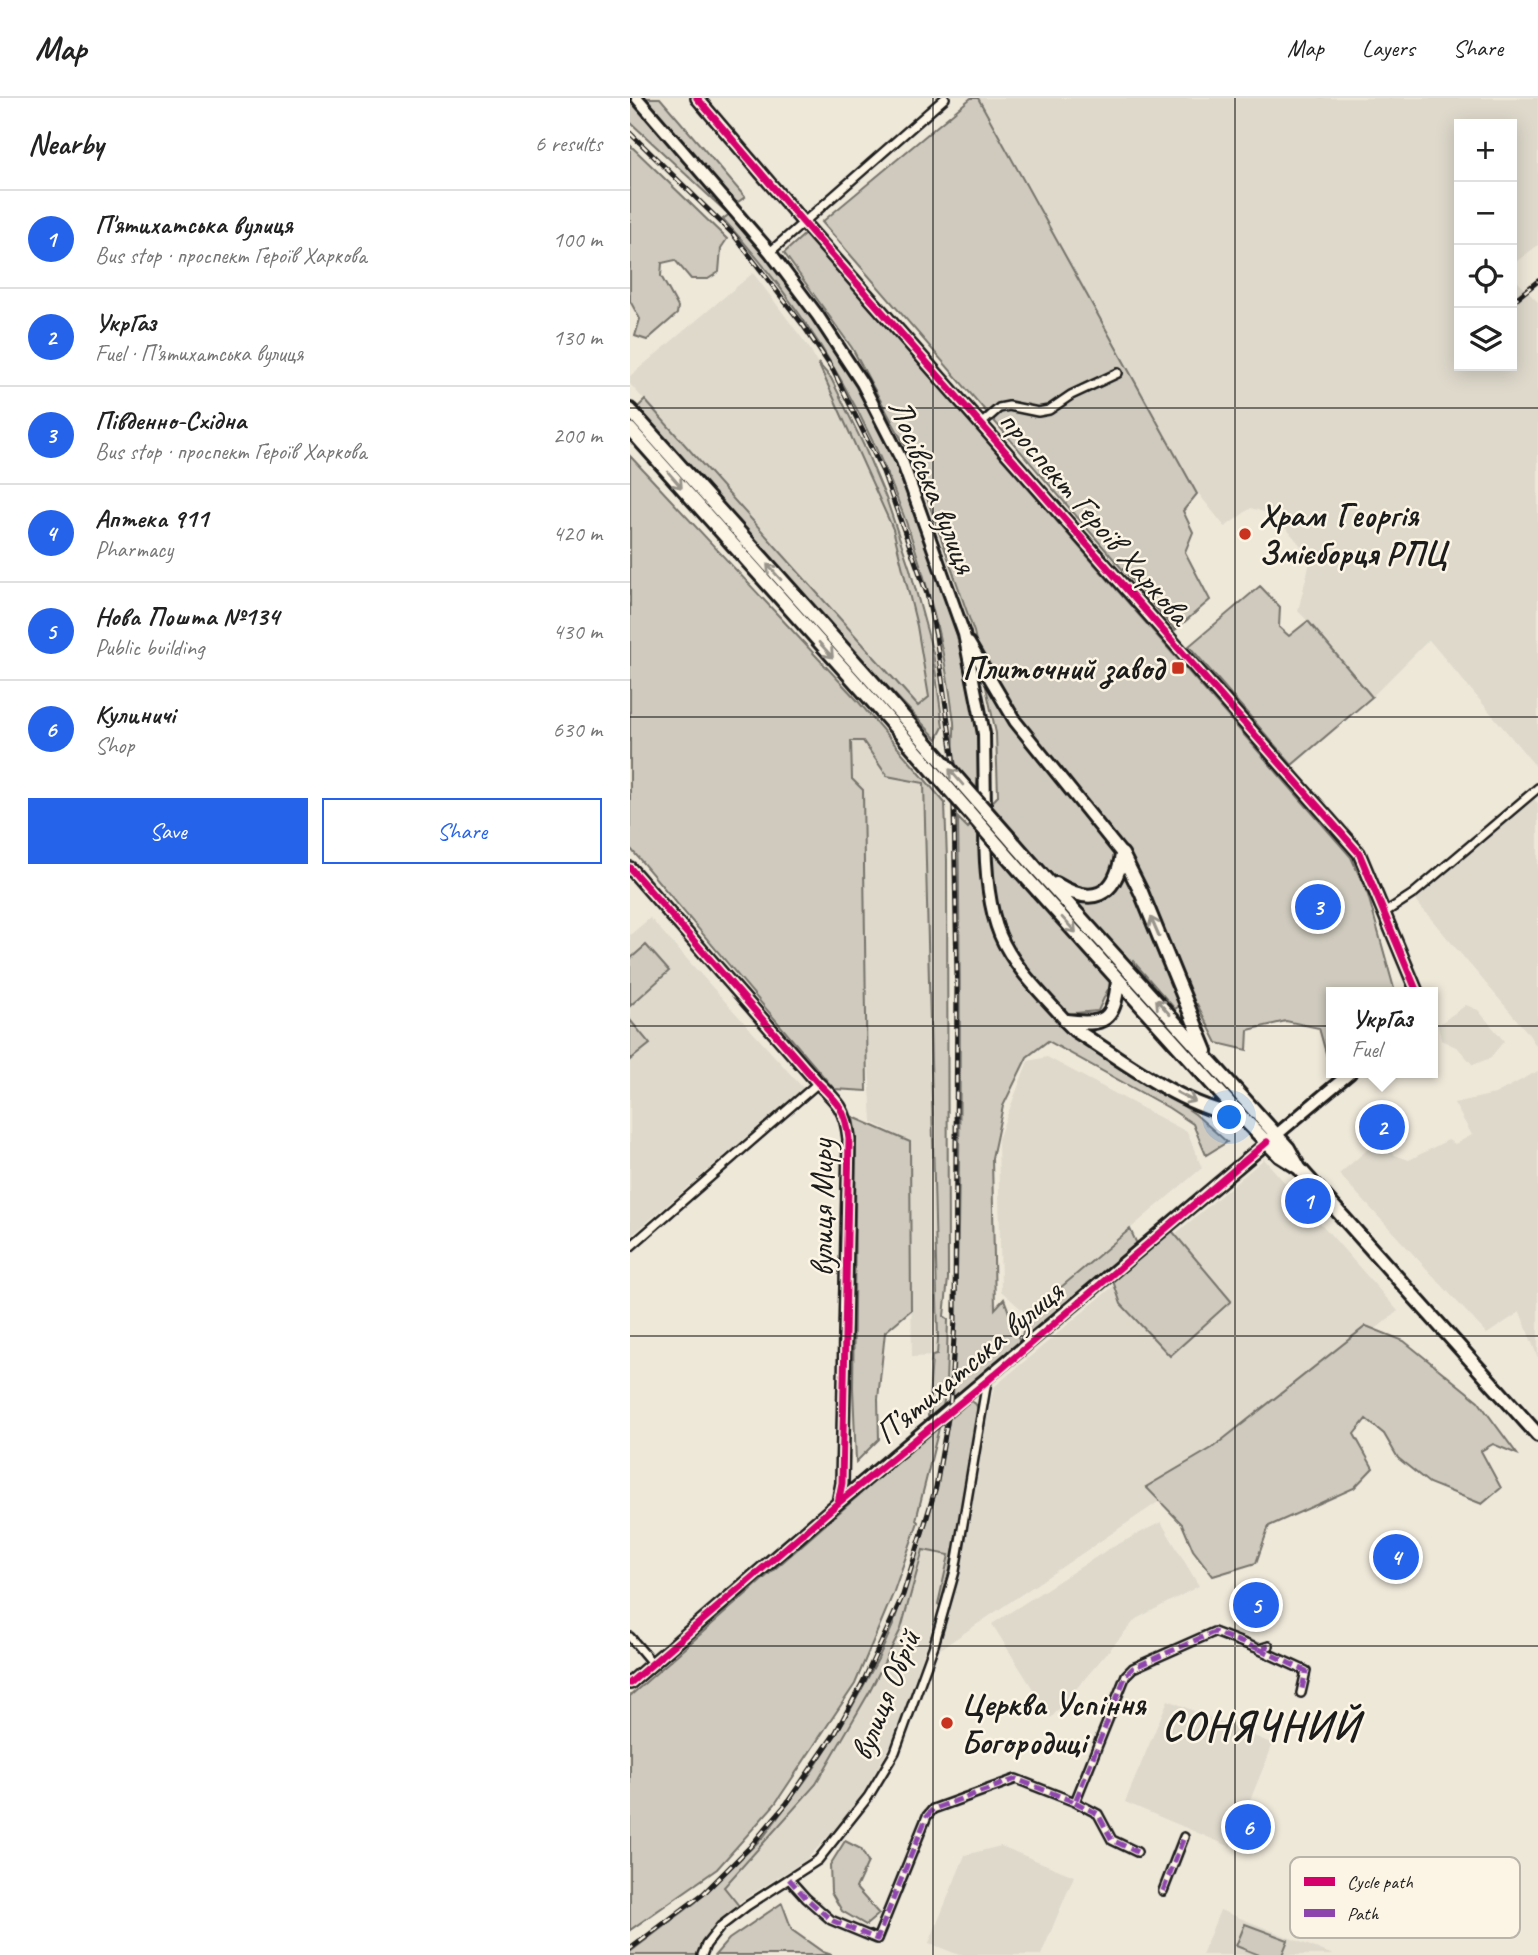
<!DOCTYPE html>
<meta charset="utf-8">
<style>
body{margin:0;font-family:Caveat,sans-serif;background:#f2f2f2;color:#222}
.controls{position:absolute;right:21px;top:21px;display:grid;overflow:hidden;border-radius:0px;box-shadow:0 4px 18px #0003}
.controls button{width:63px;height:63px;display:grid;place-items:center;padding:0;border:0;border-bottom:2px solid #e0e0e0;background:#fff;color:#222;font:35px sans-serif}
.you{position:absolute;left:600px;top:1020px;width:24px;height:24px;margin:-18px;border:5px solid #fff;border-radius:50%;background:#1a73e8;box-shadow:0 0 0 10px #1a73e833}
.badge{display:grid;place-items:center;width:46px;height:46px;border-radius:50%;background:#2563eb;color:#fff;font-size:23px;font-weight:700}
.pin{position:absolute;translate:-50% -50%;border:4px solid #fff;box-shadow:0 2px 7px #0006}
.popup{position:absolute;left:696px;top:889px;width:112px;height:91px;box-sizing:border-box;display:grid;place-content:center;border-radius:0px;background:#fff;filter:drop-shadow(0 2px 5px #0005);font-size:23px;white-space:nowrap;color:#767676}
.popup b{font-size:26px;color:#222}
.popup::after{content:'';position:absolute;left:50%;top:100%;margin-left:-14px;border:14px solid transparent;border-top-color:#fff}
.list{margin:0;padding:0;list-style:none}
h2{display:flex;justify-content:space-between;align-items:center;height:91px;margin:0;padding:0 28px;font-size:30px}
h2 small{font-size:23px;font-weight:400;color:#767676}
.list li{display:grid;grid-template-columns:46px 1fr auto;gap:21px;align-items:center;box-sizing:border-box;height:98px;padding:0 28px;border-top:2px solid #e0e0e0}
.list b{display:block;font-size:26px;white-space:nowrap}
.list p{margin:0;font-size:23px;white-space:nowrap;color:#767676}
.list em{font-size:23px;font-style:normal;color:#767676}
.actions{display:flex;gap:14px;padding:21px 28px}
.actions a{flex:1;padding:16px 0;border:2px solid #2563eb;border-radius:0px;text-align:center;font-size:24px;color:#2563eb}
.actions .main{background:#2563eb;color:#fff}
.icon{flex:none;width:38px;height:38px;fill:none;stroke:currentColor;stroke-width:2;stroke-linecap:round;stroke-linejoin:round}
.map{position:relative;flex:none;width:908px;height:1857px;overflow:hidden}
header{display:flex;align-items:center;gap:42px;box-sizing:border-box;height:98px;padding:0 35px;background:#fff;border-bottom:2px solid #e0e0e0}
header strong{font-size:33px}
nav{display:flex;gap:38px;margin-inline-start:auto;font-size:24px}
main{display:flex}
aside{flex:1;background:#fff}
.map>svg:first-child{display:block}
.built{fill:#ded9cb}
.green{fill:#cfcabd;stroke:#76736c;stroke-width:2}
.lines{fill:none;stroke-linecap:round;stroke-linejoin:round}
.street-casing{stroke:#1c1c1c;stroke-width:12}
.secondary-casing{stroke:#1c1c1c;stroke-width:16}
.primary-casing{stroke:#1c1c1c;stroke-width:18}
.street{stroke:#fcf5e5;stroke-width:7}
.secondary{stroke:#fcf5e5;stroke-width:10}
.primary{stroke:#fcf5e5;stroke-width:12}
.rail-casing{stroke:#1c1c1c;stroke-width:5}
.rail{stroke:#fcf5e5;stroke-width:2.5;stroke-dasharray:8;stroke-linecap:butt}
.primary-bridge-casing{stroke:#1c1c1c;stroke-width:18;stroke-linecap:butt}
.primary-bridge{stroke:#fcf5e5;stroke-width:12}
.quiet{stroke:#8e44ad;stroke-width:5;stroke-dasharray:10 5;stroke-linecap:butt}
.cycleway-casing{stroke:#fcf5e5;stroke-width:11}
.cycleway{stroke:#d6006c;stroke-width:7}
.oneway{stroke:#97938b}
.grid{fill:none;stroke:#1c1c1c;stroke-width:2;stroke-opacity:0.55}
.poi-dot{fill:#c8321e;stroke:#fcf5e5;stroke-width:2.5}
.labels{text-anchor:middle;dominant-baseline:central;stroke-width:5;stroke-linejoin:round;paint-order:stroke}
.street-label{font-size:33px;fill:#1c1c1c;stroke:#fcf5e5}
.poi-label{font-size:33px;font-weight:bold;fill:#1c1c1c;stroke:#fcf5e5;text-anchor:start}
.district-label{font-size:40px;font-weight:bold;letter-spacing:2px;fill:#1c1c1c;stroke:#fcf5e5}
.key{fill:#fcf5e5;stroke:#b9b4a9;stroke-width:2}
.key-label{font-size:19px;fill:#1c1c1c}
</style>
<header>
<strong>Map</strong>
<nav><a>Map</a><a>Layers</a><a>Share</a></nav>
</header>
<main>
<aside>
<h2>Nearby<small>6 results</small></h2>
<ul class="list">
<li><span class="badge">1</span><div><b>П'ятихатська вулиця</b><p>Bus stop · проспект Героїв Харкова</p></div><em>100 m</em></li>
<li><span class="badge">2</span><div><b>УкрГаз</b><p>Fuel · П’ятихатська вулиця</p></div><em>130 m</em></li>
<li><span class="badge">3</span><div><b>Південно-Східна</b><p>Bus stop · проспект Героїв Харкова</p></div><em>200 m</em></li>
<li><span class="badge">4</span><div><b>Аптека 911</b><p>Pharmacy</p></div><em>420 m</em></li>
<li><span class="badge">5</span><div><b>Нова Пошта №134</b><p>Public building</p></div><em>430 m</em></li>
<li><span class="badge">6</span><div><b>Кулиничі</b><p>Shop</p></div><em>630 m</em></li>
</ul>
<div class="actions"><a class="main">Save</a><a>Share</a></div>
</aside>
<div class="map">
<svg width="908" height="1857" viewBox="0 0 908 1857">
<rect width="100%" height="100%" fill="#eee8d9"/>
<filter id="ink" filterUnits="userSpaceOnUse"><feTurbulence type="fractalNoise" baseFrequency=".0143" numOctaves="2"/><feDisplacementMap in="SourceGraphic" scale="14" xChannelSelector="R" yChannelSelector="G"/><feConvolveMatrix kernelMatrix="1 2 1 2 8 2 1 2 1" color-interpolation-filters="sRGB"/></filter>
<g filter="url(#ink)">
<!-- built -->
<path class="built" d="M348,0H908V147L882,167V26H829V268H882V178L908,204V671L799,542L742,599L696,542L668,513L681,460L646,418L621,410L595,429L565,391Z
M123,175L180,251L220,326L277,465L299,599L287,608L0,286V278Z
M220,643H233L257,678L294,685L307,1258L282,1259L279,1043L242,1024L237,939L233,692L222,681Z
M902,699L908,705V951L898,935L785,802Z
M20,820L173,990L0,1139V837Z
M836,907L848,912L874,943L860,960L843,967L828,950L811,942L808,927Z
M417,959L557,1034L572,1070L398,1217L371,1193L368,1041L398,963Z
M908,973V1260L890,1214L857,1236L709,1076L751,1040L765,1057L779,1062L818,1042L825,1046L842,1037L824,1005L865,996Z
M634,1061L768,1213L546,1392L306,1554L364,1289Z
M531,1424L569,1488L506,1521L421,1620L362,1526L477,1452Z
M293,1452L319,1456L300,1537L263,1643L223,1712L177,1761L108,1805L93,1791L184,1689L239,1595L270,1531Z
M538,1602L643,1646L601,1749L495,1704Z
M371,1748L444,1778L411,1857H329L299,1845L335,1757Z
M590,1812L703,1857H572Z"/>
<!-- green -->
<path class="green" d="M0,0H30L115,99L95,113L0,24Z
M341,0H348L567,396L553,413L563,434L555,454L580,502L545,532L192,124Z
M0,47L97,141L91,150L89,174L78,181H61L45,162L32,165L31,178L48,209L47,216L17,242L5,238L10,221L0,203Z
M101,115L130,146L202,242L261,346L325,515L350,634V669L346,691C340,683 330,675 326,666C321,655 325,636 324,624C319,583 309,533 298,493C259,353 192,228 93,121Z
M175,136L721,759L738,797L765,894H701V973L689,930L656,923L618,932L617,952L587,945L567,906L551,907L545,911L503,863L493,874L624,1021L621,1023L490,877L477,893L468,913L445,915L424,920L565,1016L597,1044L576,1057L563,1026L539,1010L418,943L397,959L373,1008L362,1060L365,1211L374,1201L390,1244L398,1217L500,1131L507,1146L323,1300C331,1107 331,913 328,720L338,730L349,718L0,323V319L351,716L368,698L366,635L344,534L285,366L222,250L154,155Z
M188,265L201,280L234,348L256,400L280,471L303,555L313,629L307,641L201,529L8,309L15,302L288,608L299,599L287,528L263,431Z
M0,358L227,602L315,705L317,762L318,1181L314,1218L318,1221L316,1288L313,1309L301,1319L298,1318L302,1258L307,1257L308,1241L294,685L257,678L233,643H221L222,681L233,692L237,993L204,991L0,750Z
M630,488L650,509L649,529L659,538L678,523L742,599L662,667L559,548Z
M16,847L39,873L0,908V861Z
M0,922L20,946L0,962Z
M223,1019L280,1044L281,1212L255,1234L248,1301L249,1341L226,1364L223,1290L226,1039Z
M538,1128L601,1203L540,1258L491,1206L482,1180Z
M736,1228L774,1243L848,1303L887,1356L863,1346L851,1353L871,1390L852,1406L799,1385L768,1360L754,1336L736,1321L724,1336L743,1370L724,1390L639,1428L626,1465L583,1478L563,1452L552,1426L516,1389L582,1350Z
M337,1303C347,1303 348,1309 349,1318L331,1420L312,1509L308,1506L319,1457L293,1452L271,1531L240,1593L186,1686L94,1789L109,1808L82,1835L69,1857H0V1854L66,1804L134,1738L183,1672L216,1620L248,1561L263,1527L299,1418L320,1319Z
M310,1326L286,1422L288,1424L263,1496L225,1586L145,1706L87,1771L0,1832V1598Z
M215,1743L231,1751L238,1764L226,1790L249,1816L236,1827L212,1813L201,1794L200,1767Z
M152,1805L162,1832L193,1854L202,1857H85L99,1841Z
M615,1826L658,1842L652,1857H629L606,1848Z"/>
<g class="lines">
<defs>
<path id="street" d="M140,154L315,0
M351,326L369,310L379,308L408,314L419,312L441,297L488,275
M754,815L783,796L908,690
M0,1149L188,985
M0,1539L23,1566
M630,1552L676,1573L671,1595
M445,1704L468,1716L482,1742L507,1754
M159,1781L176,1800L201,1822L247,1841L297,1718L303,1711L386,1681L445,1704L496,1577L503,1570L584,1534L629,1551L639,1548
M533,1793L554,1739
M72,1857L76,1847L91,1828L117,1808L188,1762L238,1699L265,1654L304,1547L325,1473L357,1283"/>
<path id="secondary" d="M7,0L140,154L188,218L232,285L272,363L334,536L354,636L355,714
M67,0L172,123L729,755L787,894
M339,545L385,623L492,756
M355,730C355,762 358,808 370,837C384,870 413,897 436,923
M0,770L188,985C208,1004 216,1012 219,1041L212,1385L208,1405
M0,1585L208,1405L720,975"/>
<path id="primary" d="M0,312L255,598
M0,331L245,606
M492,756L511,794L576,953
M403,767L658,1050L669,1070L908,1337
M393,776L611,1018L650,1058L669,1070
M426,786C462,808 485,799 492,757
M436,923L445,932C496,964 550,1008 610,1018
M436,923C475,928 484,923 488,883"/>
</defs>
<!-- street casing -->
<use href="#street" class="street-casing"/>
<!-- secondary casing -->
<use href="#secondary" class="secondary-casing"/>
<!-- primary casing -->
<use href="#primary" class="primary-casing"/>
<!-- street -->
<use href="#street" class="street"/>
<!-- secondary -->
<use href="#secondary" class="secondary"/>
<!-- primary -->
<use href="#primary" class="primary"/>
<defs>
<path id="rail" d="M0,35L103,136L173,227L203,272L253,374L297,496L306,539L323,658L327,879L325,1221L320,1308L306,1389L273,1497L234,1582L206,1634L157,1705L119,1750L73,1796L0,1851
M882,204L908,183"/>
</defs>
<!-- rail casing -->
<use href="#rail" class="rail-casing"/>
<!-- rail -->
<use href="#rail" class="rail"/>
<defs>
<path id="primary-bridge" d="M255,598L403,767
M245,606L393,776"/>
</defs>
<!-- primary-bridge casing -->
<use href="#primary-bridge" class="primary-bridge-casing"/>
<!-- primary-bridge -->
<use href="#primary-bridge" class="primary-bridge"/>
<!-- quiet -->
<path class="quiet" d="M629,1551L676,1573L671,1595
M445,1704L468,1716L482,1742L507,1754
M159,1781L176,1800L201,1822L247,1841L297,1718L303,1711L386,1681L445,1704L496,1577L503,1570L584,1534L629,1551L639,1548
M533,1793L554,1739"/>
<defs>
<path id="cycleway" d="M67,0L172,123L729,755L787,894
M0,770L188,985C208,1004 216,1012 219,1041L212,1385L208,1405
M0,1585L208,1405L357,1283L637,1044"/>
</defs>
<!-- cycleway casing -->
<use href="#cycleway" class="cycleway-casing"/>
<!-- cycleway -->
<use href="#cycleway" class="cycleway"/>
</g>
<!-- one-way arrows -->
<defs><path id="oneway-shaft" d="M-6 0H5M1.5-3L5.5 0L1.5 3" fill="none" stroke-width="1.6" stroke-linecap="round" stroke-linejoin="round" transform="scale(1.75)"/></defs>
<g class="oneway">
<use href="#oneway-shaft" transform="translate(45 382) rotate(49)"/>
<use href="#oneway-shaft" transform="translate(144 474) rotate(-132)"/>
<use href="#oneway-shaft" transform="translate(196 552) rotate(48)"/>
<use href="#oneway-shaft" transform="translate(326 679) rotate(-131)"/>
<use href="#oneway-shaft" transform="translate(439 827) rotate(48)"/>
<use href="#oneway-shaft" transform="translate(525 829) rotate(-113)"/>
<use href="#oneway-shaft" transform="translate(533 909) rotate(-132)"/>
<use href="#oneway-shaft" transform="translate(556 999) rotate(27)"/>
</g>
</g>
<!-- grid -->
<path class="grid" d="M303,0V1857M605,0V1857M0,310H908M0,619H908M0,928H908M0,1238H908M0,1548H908"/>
<!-- markers -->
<g class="poi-dot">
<circle cx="615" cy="436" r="7"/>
<rect x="541" y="563" width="14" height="14" rx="3.5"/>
<circle cx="317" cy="1625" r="7"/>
</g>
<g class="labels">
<!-- street labels -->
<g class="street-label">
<text transform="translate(303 388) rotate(68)">Лосівська вулиця</text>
<text transform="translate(465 419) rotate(49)">проспект Героїв Харкова</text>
<text transform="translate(192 1110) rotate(-90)">вулиця Миру</text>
<text transform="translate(339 1264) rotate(-40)">П’ятихатська вулиця</text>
<text transform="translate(255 1597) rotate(-68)">вулиця Обрій</text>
</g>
<!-- poi labels -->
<g class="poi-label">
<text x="629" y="417">Храм Георгія<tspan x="629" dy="38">Змієборця РПЦ</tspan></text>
<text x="534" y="570" text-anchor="end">Плиточний завод</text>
<text x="331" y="1606">Церква Успіння<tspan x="331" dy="38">Богородиці</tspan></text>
</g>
<!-- district labels -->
<g class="district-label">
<text x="631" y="1628">СОНЯЧНИЙ</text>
</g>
</g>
<!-- legend -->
<rect x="660" y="1759" width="230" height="81" rx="10" class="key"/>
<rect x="674" y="1779" width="31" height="9" fill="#d6006c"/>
<rect x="674" y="1811" width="31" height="8" fill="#8e44ad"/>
<g class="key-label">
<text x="717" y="1790">Cycle path</text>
<text x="717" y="1822">Path</text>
</g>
</svg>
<div class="controls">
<button>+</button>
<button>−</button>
<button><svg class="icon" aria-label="locate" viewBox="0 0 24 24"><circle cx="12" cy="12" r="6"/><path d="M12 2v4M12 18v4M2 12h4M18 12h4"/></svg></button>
<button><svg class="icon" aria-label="layers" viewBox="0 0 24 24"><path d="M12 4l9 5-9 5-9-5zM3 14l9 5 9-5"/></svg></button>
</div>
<div class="you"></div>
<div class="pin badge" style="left:678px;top:1103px">1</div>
<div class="pin badge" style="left:752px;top:1029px">2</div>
<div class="popup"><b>УкрГаз</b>Fuel</div>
<div class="pin badge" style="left:688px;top:809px">3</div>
<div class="pin badge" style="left:766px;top:1459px">4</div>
<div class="pin badge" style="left:626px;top:1507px">5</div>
<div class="pin badge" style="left:618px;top:1729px">6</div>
</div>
</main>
